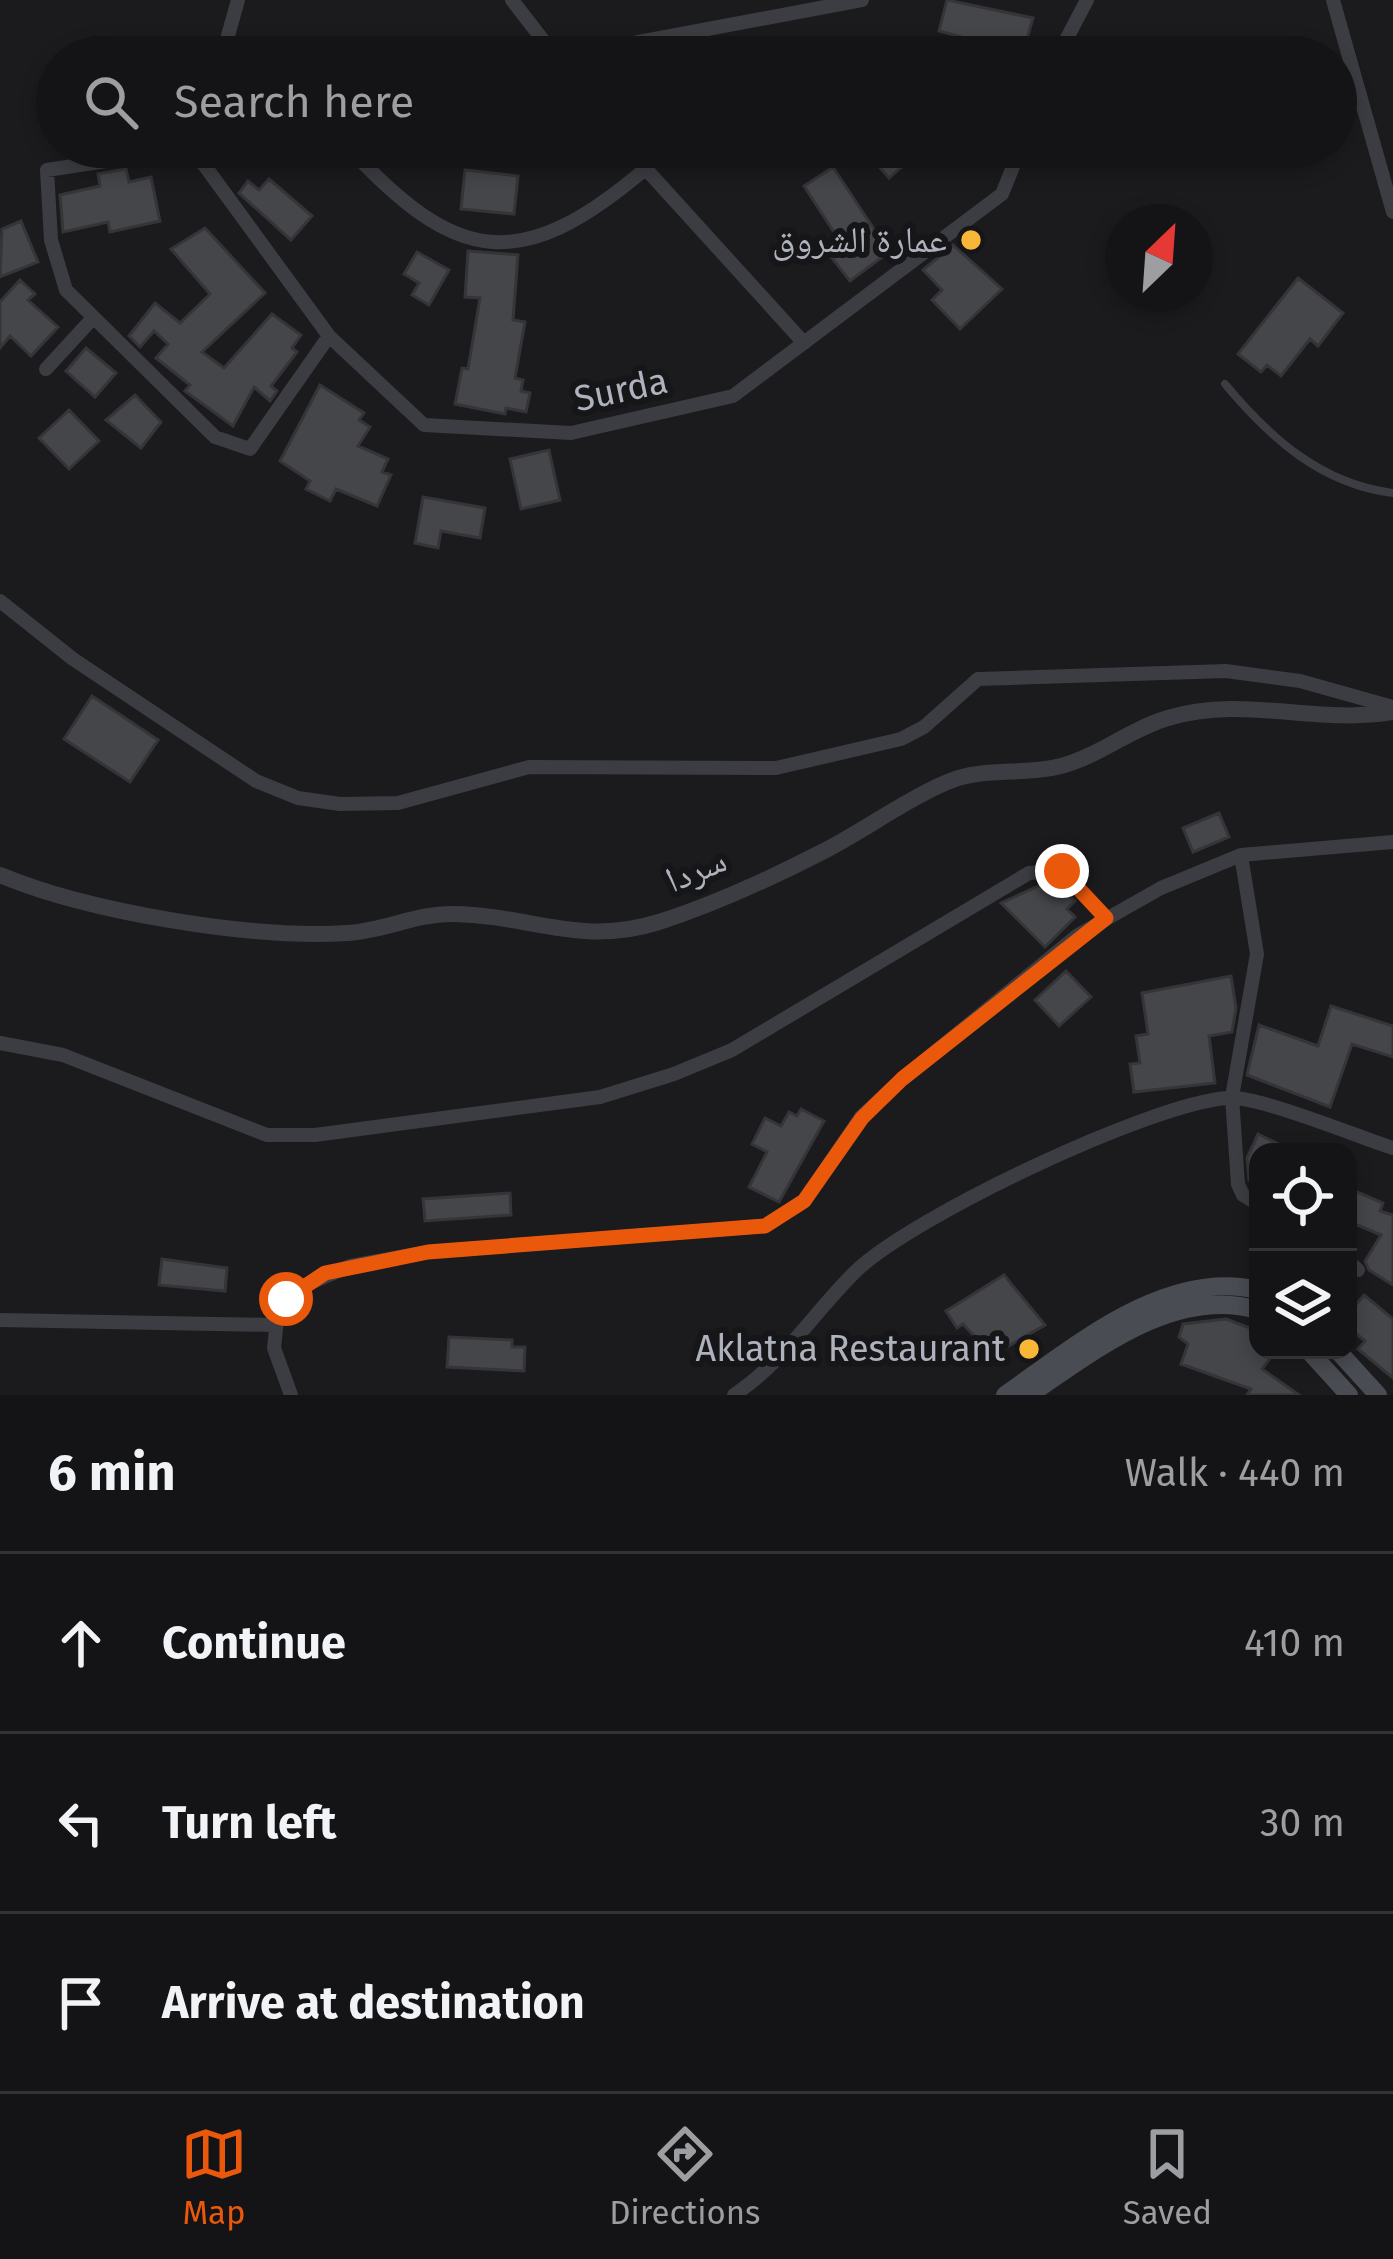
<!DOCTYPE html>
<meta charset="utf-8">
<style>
body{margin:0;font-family:"Fira Sans","Noto Naskh Arabic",sans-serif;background:#1d1d1f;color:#f1f3f6}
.controls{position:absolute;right:36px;bottom:36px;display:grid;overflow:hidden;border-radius:24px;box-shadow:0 6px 18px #0003}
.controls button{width:108px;height:108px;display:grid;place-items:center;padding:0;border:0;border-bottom:3px solid #333335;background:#141416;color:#f1f3f6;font:60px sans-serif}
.compass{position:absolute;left:1105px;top:204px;width:108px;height:108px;border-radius:50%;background:#141416;box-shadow:0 6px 18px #0003;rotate:25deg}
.stop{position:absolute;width:36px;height:36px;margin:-27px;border:9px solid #ea580c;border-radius:50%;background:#fff}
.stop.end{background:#ea580c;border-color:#fff;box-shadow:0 3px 12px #0008}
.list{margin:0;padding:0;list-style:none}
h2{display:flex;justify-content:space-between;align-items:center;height:156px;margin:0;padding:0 48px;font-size:51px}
h2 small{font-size:39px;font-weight:400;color:#9d9ea1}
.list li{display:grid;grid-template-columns:78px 1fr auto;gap:36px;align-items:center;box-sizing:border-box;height:180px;padding:0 48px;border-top:3px solid #333335}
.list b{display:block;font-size:45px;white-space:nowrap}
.list em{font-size:39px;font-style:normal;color:#9d9ea1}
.icon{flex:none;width:66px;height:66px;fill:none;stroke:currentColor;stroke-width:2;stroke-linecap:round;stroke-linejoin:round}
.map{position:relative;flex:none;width:1393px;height:1395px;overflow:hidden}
.search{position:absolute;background:#141416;box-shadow:0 6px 18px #0003;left:36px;right:36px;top:36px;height:132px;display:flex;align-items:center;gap:30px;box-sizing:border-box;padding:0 42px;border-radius:66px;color:#9d9ea1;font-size:45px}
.sheet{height:696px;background:#141416}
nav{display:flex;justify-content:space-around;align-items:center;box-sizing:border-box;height:168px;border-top:3px solid #333335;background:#141416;font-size:33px;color:#9d9ea1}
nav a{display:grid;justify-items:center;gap:6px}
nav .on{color:#ea580c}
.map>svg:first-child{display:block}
.building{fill:#45464a;stroke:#353539;stroke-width:3}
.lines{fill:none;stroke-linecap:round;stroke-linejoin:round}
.service{stroke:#3b3d42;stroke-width:8}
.minor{stroke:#3b3d42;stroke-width:14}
.tertiary{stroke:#3b3d42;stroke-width:16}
.secondary{stroke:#494c52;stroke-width:18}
.route{stroke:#ea580c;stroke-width:15}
.poi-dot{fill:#f9b737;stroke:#161618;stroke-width:4.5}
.labels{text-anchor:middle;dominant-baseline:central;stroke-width:12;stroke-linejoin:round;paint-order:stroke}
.poi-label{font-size:36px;fill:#adb2bd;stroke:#161618;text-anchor:end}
.street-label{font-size:36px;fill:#adb2bd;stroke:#161618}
</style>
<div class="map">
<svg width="1393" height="1395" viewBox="0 0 1393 1395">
<rect width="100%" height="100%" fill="#1b1b1d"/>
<!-- building -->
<path class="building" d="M947,0L1033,18L1023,53L939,31Z
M862,147H924L889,178Z
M833,167L889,252L850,281L828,253L841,243L804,186Z
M126,169L129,182L151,177L160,221L110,232L108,222L63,232L60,195L100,186L98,174Z
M465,170L518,176L514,214L461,209Z
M269,179L312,216L291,240L239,193L248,181L259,190Z
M21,221L38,262L0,277L2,229Z
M205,228L265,293L202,352L224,368L272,314L301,335L292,348L297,352L271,386L277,391L270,401L254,387L233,426L185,391L190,385L156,358L168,344L154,331L140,347L129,336L155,303L180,323L210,294L171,249Z
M953,245L1002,289L960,329L932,300L942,290L923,270Z
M468,251L518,255L513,320L525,322L515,378L523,380L521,391L530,393L526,412L506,408L505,414L455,404L462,368L468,369L480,298L465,297Z
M417,252L449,270L429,305L412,295L419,283L404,274Z
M1298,278L1343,313L1318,346L1310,339L1281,376L1267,365L1261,372L1238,354Z
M20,280L35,294L28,300L58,327L31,356L10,336L0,348V302Z
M86,348L116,373L95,397L66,371Z
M320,385L364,413L359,420L370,427L358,446L388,459L382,472L391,475L377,506L336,489L330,501L306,489L310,481L280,461Z
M135,395L161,422L141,448L106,420Z
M69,410L99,441L69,469L39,438Z
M549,450L560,500L521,509L510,459Z
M423,497L485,508L480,538L441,531L438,548L415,543Z
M92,696L158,740L130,782L64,739Z
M1219,813L1229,837L1193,852L1183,828Z
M1045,883L1058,896L1064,890L1075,901L1067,909L1075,917L1045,947L1001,903Z
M1066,971L1091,997L1059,1026L1035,1000Z
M1231,976L1236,1008L1232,1032L1209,1036L1215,1083L1134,1092L1130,1064L1140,1063L1136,1036L1148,1034L1142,993Z
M1331,1006L1393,1026V1057L1352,1044L1330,1107L1247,1075L1259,1025L1318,1046Z
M801,1109L824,1121L779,1202L749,1187L767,1152L752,1144L765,1118L781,1126L789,1112L797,1116Z
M1258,1134L1295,1152H1258V1184L1249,1180L1247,1158Z
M1348,1188L1383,1203L1380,1211L1393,1215V1285L1369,1270L1365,1261L1381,1235L1348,1221Z
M510,1193L511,1215L425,1221L423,1199Z
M162,1259L227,1268L225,1291L159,1285Z
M1004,1275L1045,1325L988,1358L974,1336L963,1324L957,1328L946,1311Z
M1364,1295L1393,1319V1378L1358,1349L1365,1341L1348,1327V1314Z
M1226,1319L1258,1331V1350H1276L1262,1369L1299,1395H1247L1251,1389L1181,1364L1188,1344L1179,1337L1183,1324Z
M449,1337L512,1340V1347H525L524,1371L447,1367Z"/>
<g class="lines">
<!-- service -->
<path class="service" d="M1225,384C1270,438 1321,484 1393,493"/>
<!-- minor -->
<path class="minor" d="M512,0L556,57
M1333,0L1393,212
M222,57L238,0
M559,57L862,0
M1057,57L1087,0
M198,147L47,170L51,240L66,290L215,437L250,449L329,336
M209,147L202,162L329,336L424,425L571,433L733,396L1002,194L1021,147
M348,147C456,264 520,275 644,170
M626,147L804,343
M46,369L92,319
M0,601L73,659L256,781L298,798L340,804L398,803L529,767L776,768L901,739L924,727L978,679L1226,671L1300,681L1393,707
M1241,855L1257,954L1232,1097L1238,1184L1243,1195L1258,1204
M0,1043L63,1055L267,1135H315L600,1097L674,1074L732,1050L1029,873L1062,871L1106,918
M1348,1261L1358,1270
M0,1320L275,1325
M291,1395L274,1348L278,1311L303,1286L350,1266L428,1252L765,1226L804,1201L861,1117L902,1079L1078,935L1161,888L1241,855L1393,842
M734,1395C785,1361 813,1313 856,1271C912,1217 1149,1104 1227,1098C1257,1095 1358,1137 1393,1148"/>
<!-- tertiary -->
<path class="tertiary" d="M0,875C89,912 250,939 347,933C385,931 416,913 454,914C530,915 579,947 659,922C712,905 769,879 818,854C861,833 901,802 945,783C983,766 1022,776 1061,766C1099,756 1130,729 1168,718C1244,695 1317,725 1393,712"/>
<!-- secondary -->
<path class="secondary" d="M1308,1350L1349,1395
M1337,1350L1378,1395
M1005,1395C1075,1346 1167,1268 1258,1290
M1029,1395C1096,1350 1175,1286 1258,1310"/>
</g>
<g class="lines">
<!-- route -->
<path class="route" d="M286,1299L325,1273L428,1252L765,1226L804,1201L862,1118L902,1079L1106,918L1062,871"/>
</g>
<!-- markers -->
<g class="poi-dot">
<circle cx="971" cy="240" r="12"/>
<circle cx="1029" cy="1349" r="12"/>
</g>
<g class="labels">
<!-- poi labels -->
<g class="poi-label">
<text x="947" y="240">عمارة الشروق</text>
<text x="1005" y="1349">Aklatna Restaurant</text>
</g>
<!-- street labels -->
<g class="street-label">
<text transform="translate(621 390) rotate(-12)">Surda</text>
<text transform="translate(696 870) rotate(-23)">سردا</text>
</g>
</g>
</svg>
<div class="controls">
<button><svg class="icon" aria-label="locate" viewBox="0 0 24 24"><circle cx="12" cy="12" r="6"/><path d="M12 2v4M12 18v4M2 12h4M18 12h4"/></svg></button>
<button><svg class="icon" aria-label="layers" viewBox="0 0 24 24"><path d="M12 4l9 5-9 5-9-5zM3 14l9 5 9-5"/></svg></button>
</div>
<svg class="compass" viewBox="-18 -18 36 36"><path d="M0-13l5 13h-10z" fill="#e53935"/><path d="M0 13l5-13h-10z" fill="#9d9ea1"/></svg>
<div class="stop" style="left:286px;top:1299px"></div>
<div class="stop end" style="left:1062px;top:871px"></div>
<div class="search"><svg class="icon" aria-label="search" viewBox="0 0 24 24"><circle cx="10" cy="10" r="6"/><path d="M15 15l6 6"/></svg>Search here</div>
</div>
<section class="sheet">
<h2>6 min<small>Walk · 440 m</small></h2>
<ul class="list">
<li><svg class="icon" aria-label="ahead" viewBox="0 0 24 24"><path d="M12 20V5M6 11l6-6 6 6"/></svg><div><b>Continue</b></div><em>410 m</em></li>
<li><svg class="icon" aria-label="left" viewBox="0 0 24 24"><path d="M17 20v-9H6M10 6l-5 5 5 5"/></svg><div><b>Turn left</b></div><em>30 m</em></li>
<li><svg class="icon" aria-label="arrive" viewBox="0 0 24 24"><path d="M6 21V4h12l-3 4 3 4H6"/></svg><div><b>Arrive at destination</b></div></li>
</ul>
</section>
<nav>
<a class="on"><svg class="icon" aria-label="map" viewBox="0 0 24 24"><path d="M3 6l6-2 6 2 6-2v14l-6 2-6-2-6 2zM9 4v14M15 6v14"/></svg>Map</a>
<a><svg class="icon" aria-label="directions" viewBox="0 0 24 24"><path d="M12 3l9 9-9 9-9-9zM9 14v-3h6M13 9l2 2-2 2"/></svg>Directions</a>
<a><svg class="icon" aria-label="saved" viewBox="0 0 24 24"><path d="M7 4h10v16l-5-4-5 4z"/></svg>Saved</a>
</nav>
